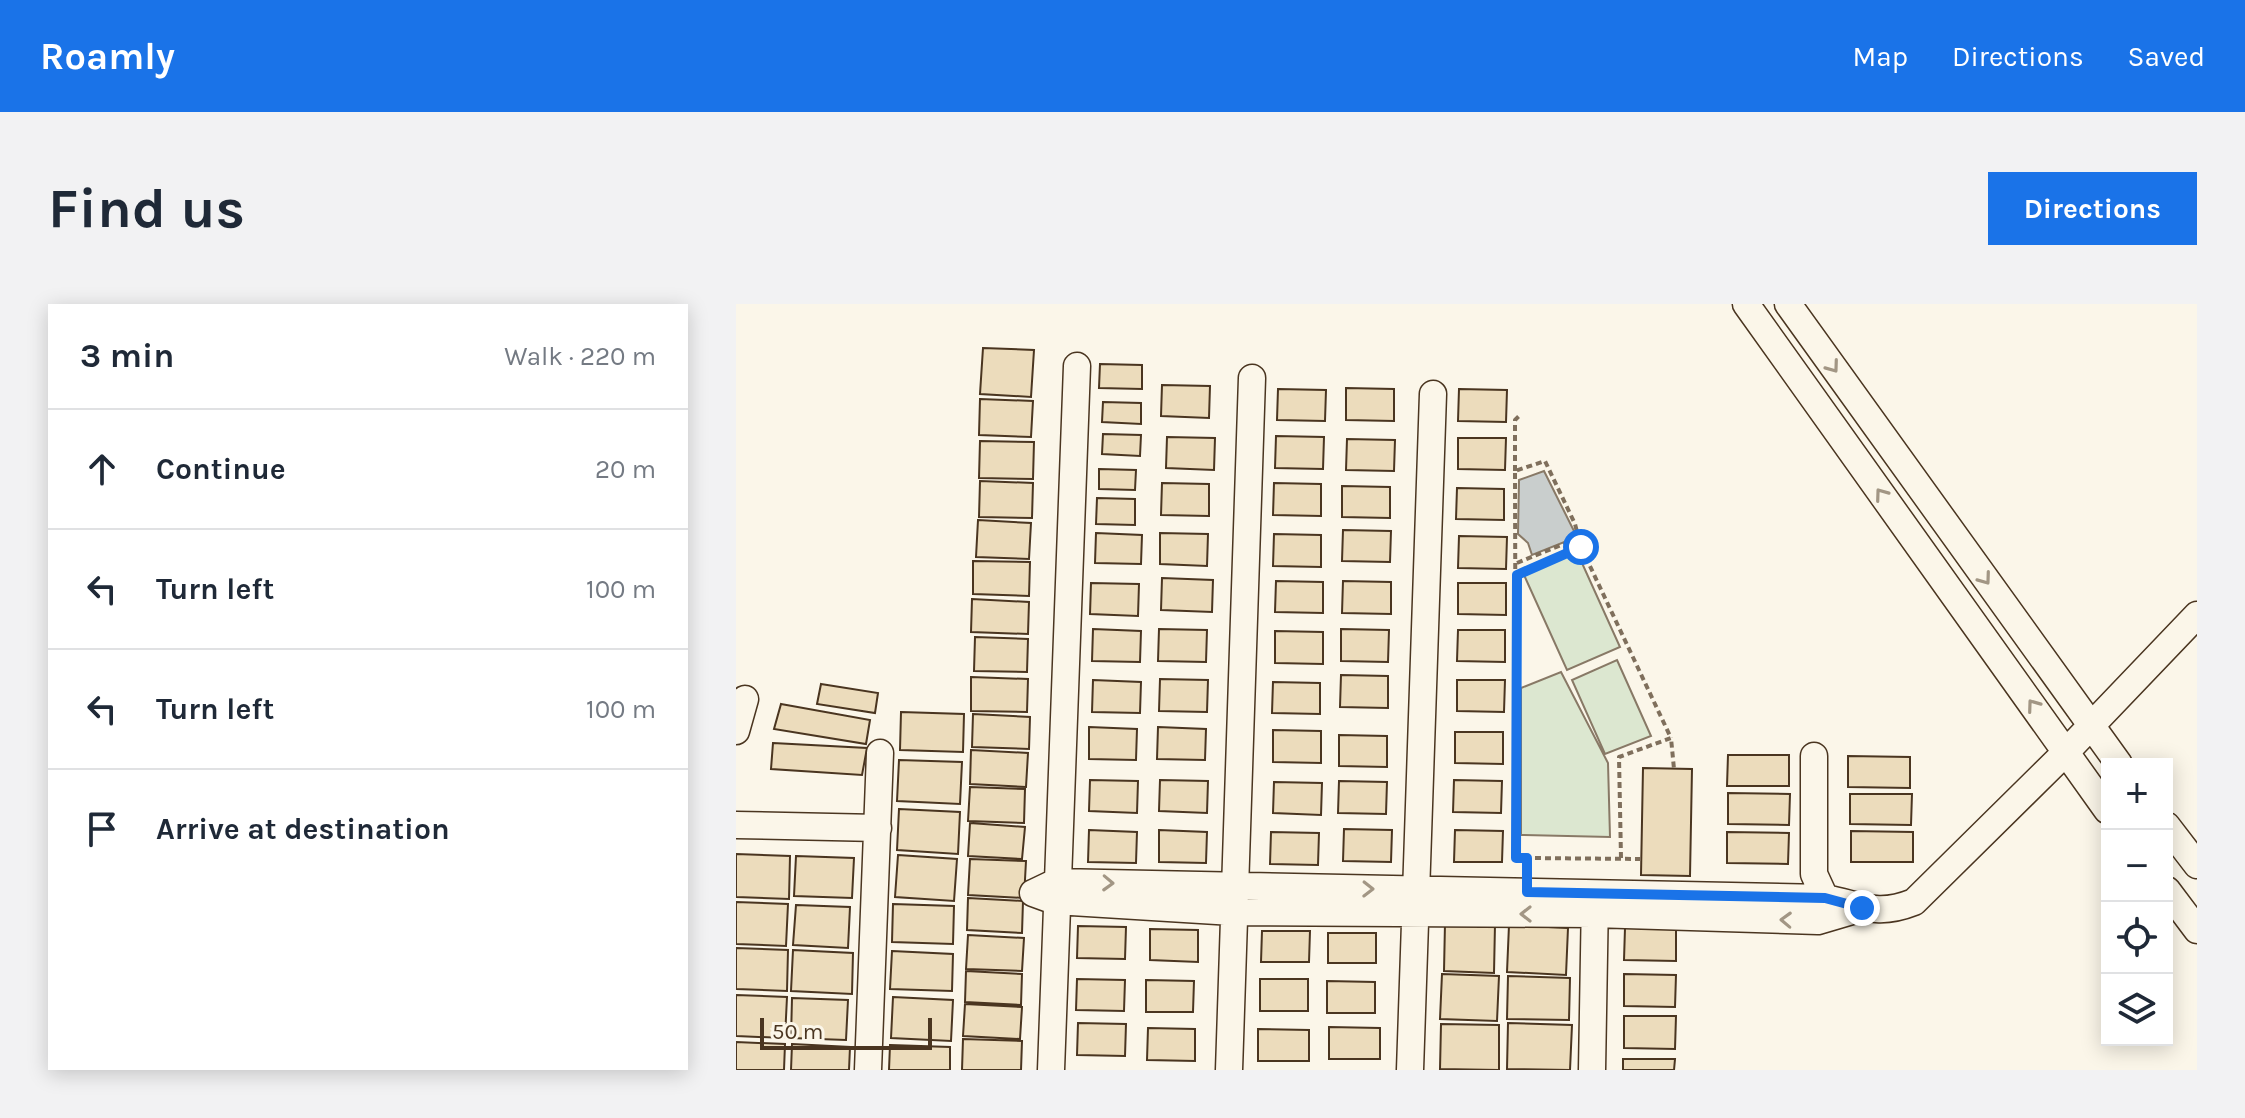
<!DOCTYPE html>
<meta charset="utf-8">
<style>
body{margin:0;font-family:Karla,sans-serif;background:#f2f2f3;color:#1f2937}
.controls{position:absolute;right:24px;bottom:24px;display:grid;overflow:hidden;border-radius:0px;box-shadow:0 4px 20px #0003}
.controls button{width:72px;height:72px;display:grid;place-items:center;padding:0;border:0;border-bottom:2px solid #e0e1e3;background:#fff;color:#1f2937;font:40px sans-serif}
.scale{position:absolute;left:24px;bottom:20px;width:172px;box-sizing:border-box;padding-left:8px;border:4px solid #4a3520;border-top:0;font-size:22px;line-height:28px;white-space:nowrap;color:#4a3520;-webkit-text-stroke:6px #fbf6e9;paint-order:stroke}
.stop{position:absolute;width:24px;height:24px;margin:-18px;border:6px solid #1a73e8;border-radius:50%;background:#fff}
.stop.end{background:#1a73e8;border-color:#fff;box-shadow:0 2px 8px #0008}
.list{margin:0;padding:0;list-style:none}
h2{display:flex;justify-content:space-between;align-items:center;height:104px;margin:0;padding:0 32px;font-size:34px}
h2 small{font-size:26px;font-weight:400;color:#747a83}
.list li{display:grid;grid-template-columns:52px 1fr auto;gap:24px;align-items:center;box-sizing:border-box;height:120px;padding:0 32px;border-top:2px solid #e0e1e3}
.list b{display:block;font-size:30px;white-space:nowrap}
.list em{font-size:26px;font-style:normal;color:#747a83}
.icon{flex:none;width:44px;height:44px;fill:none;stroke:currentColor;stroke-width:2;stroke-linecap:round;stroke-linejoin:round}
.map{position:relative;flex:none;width:1461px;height:766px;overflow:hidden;border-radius:0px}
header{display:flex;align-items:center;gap:48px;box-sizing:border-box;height:112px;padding:0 40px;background:#1a73e8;color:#fff}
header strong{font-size:38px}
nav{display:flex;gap:44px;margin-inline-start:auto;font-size:28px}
.intro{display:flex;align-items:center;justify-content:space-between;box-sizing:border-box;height:192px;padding:0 48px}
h1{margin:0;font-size:56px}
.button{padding:20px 36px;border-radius:0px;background:#1a73e8;color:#fff;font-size:28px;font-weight:700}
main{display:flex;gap:48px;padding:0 48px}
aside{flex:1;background:#fff;border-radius:0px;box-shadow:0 4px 20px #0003}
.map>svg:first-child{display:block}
.green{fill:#dce7d0;stroke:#887966;stroke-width:2}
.water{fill:#c9cecd;stroke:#887966;stroke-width:2}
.building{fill:#ecdcbc;stroke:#4a3520;stroke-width:2}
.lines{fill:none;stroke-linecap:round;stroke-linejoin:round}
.minor-casing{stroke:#4a3520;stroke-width:29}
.path{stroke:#7f6f5c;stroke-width:4;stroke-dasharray:6 4;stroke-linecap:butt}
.minor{stroke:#fbf6e9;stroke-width:26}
.oneway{stroke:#a29684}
.route{stroke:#1a73e8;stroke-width:10}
</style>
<header>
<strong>Roamly</strong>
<nav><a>Map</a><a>Directions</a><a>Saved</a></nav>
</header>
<div class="intro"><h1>Find us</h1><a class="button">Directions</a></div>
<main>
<aside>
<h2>3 min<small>Walk · 220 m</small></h2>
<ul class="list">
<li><svg class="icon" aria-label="ahead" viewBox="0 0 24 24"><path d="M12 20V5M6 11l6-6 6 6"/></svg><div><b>Continue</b></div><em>20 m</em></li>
<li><svg class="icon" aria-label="left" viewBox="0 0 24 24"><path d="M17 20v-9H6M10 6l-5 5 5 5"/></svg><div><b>Turn left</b></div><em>100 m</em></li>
<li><svg class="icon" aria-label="left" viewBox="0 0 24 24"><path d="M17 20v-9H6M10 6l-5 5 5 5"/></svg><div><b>Turn left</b></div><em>100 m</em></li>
<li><svg class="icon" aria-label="arrive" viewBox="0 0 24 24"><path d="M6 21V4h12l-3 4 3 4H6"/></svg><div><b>Arrive at destination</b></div></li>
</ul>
</aside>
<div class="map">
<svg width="1461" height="766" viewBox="0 0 1461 766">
<rect width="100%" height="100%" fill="#fbf6e9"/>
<!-- green -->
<path class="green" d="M841,248L884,343L831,366L788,271Z
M881,356L915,432L869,450L836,376Z
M825,368L872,459L874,533L785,531V384Z"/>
<!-- water -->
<path class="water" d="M808,167L841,233L796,251L792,239L782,230L783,176Z"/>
<!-- building -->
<path class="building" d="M247,44L298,46L295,93L244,90Z
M364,60L406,61V85L363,84Z
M426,81L474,82L473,114L425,112Z
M610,84L658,85V117L610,116Z
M542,85L590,86L589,117L541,116Z
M723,85L771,86L770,118L722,117Z
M244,95L297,97L295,133L243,131Z
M367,98L405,99V120L366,118Z
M367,130L405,131L404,152L366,150Z
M540,132L588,133L587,165L539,164Z
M431,133L479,134L478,166L430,164Z
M722,134H770L769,166L722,165Z
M611,135L659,136L658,167L610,166Z
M244,137L298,138L297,175L243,174Z
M363,165L400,166L399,186L363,185Z
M244,177L297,179L296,214L243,213Z
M426,179L473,180V212L425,211Z
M538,179L585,180V212L537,211Z
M606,182L654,183V214L606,213Z
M721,184L768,185V216L720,215Z
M361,194L399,195V221L360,220Z
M242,216L295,219L293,255L240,253Z
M607,226L655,227L654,258L606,257Z
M360,229L406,231L405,260L359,259Z
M424,229L472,230L471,262L424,260Z
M538,230L585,231V263L537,262Z
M723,232L771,233L770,265L722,264Z
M237,257L294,258L293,292L237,290Z
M426,274L477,276L476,308L425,306Z
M540,277L587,278V309L539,308Z
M607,277L655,278V310L606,309Z
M355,279L403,280L402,312L354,310Z
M722,279H770V311L722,310Z
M236,295L293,298L292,330L235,328Z
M357,325L405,327L404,358L356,357Z
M423,325L471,326L470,358L422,357Z
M605,325L653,326L652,358L605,357Z
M722,326H769V358L721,357Z
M539,327L587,328V360L539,359Z
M239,333L292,335L291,368L238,367Z
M605,371L652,372V404L604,403Z
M235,373L292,375L291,408L235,407Z
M424,375L472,376L471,408L423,407Z
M357,376L405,378L404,409L356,408Z
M721,376H769L768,408L721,407Z
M537,378L584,379V410L536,409Z
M85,380L142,389L139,409L81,400Z
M45,400L134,416L130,440L38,425Z
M165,408L228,410L227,448L164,446Z
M237,410L294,413L293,445L236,443Z
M353,423L401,425L400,456L353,455Z
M422,423L470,425L469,456L421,455Z
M537,426L585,427V459L537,458Z
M719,428H767V460L719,459Z
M603,431L651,432V463L603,462Z
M37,439L131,444L126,471L35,465Z
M235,446L292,449L290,483L234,480Z
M992,451H1053V482H991Z
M1112,452L1174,453V484L1112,483Z
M163,456L226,458L224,500L161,497Z
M907,464L956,465L954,572L905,571Z
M354,476L402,477L401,509L353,507Z
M424,476L472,477L471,509L423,507Z
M718,476L766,477L765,509L717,508Z
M603,477L651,478L650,510L602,509Z
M538,478L586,479L585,511L537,509Z
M234,483L289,485L288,519L232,517Z
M992,489L1054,490L1053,521L992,520Z
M1114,490H1176L1175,521L1114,520Z
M163,505L224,508L222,550L161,546Z
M234,519L289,523L286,555L232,552Z
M608,525L656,526L655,558L607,557Z
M353,526L401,528L400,559L352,558Z
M423,526L471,528L470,559L423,558Z
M719,526L767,527L766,558H718Z
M1115,527L1177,528V558H1115Z
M535,528L583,529L582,561L534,560Z
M991,528L1053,529L1052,560L991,559Z
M0,550L54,552L53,595L0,593Z
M162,551L221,555L218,597L159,593Z
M60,552L118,554L116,594L58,592Z
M234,555L290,557L288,594L232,591Z
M232,594L287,597L286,629L231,626Z
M0,598L52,600L50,642L0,640Z
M157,600L218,602L217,640L156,638Z
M60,601L114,603L112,644L57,641Z
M709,619L759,620L758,669L708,667Z
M773,621L832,624L830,671L771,668Z
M342,622L390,623L389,655L341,654Z
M889,624H940V657L888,656Z
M414,625L462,626V658L414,656Z
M526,627H574L573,658H525Z
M592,629H640V659H592Z
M232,631L288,634L286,667L230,665Z
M0,644L52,646L51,687L0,685Z
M57,646L117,649L116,690L55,687Z
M156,647L217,650L216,687L154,685Z
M230,667L286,670L285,701L229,698Z
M706,670L763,672L761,717L704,715Z
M888,670L940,671L939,703L888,702Z
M772,672L834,674L833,716L771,715Z
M341,675L389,676L388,707L340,706Z
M524,675H572V707H524Z
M410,676L458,677L457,708H410Z
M591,677L639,678V709H591Z
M0,691L51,693L49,734L0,732Z
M157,693L217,696L215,737L155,734Z
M56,694L112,696L110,736L55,734Z
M229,700L286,703L284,735L227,732Z
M888,712H940L939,745L888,744Z
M342,719L390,720L389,752L341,751Z
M772,719L836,721L834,766L771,765Z
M705,720L763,721V766L704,765Z
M593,723L644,724V755H593Z
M412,724L459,725V757L411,756Z
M522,725L573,726V757H522Z
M227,735L286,737L285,766H226Z
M0,738L49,740L48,766H0Z
M56,740L114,743L113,766H55Z
M154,741L214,743V766H153Z
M887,755H939L938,766H887Z"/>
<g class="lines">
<defs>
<path id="minor" d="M1010,0L1371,506
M1052,0L1383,460
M0,427L9,395
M1078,452V570L1089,594
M0,521L142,524
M1431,522L1461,561
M1431,586L1461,626
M297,589L320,578L1089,594C1126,601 1140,613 1178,598L1330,448L1461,311
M297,589L319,597L497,608L857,610L1082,617L1126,604
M132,766L144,449
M315,766L341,62
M493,766L516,74
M674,766L697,90
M856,766L859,593"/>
</defs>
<!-- minor casing -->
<use href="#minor" class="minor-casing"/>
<!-- path -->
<path class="path" d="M779,167V116L785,110
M781,259L842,234
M782,271L845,243L935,434
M791,554H780L779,167L809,157L839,220L845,243
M885,554L883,453L935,434L938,465
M791,566V554L906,555"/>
<!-- minor -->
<use href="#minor" class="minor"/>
</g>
<!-- one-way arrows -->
<defs><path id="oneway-chevron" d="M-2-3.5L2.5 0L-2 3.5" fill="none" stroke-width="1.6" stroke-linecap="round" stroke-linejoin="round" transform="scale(2)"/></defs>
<g class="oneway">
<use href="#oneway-chevron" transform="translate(1097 63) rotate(54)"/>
<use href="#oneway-chevron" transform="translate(1145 190) rotate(-126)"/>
<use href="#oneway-chevron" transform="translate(1249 275) rotate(54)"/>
<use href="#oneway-chevron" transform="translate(1297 401) rotate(-126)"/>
<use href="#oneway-chevron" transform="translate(372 579) rotate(2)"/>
<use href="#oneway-chevron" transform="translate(632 585) rotate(1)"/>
<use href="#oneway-chevron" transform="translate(790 610) rotate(-180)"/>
<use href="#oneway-chevron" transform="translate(1050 616) rotate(-178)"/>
</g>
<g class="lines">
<!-- route -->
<path class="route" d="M845,243L781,271L780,554H791V588L1089,594L1126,604"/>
</g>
</svg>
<div class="controls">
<button>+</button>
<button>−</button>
<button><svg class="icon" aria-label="locate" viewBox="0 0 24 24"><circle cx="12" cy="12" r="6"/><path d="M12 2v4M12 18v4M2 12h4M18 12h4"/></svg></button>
<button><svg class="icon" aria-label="layers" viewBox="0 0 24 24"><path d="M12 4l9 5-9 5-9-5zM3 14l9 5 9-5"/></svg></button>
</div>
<div class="scale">50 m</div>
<div class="stop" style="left:845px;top:243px"></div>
<div class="stop end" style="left:1126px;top:604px"></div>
</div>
</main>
